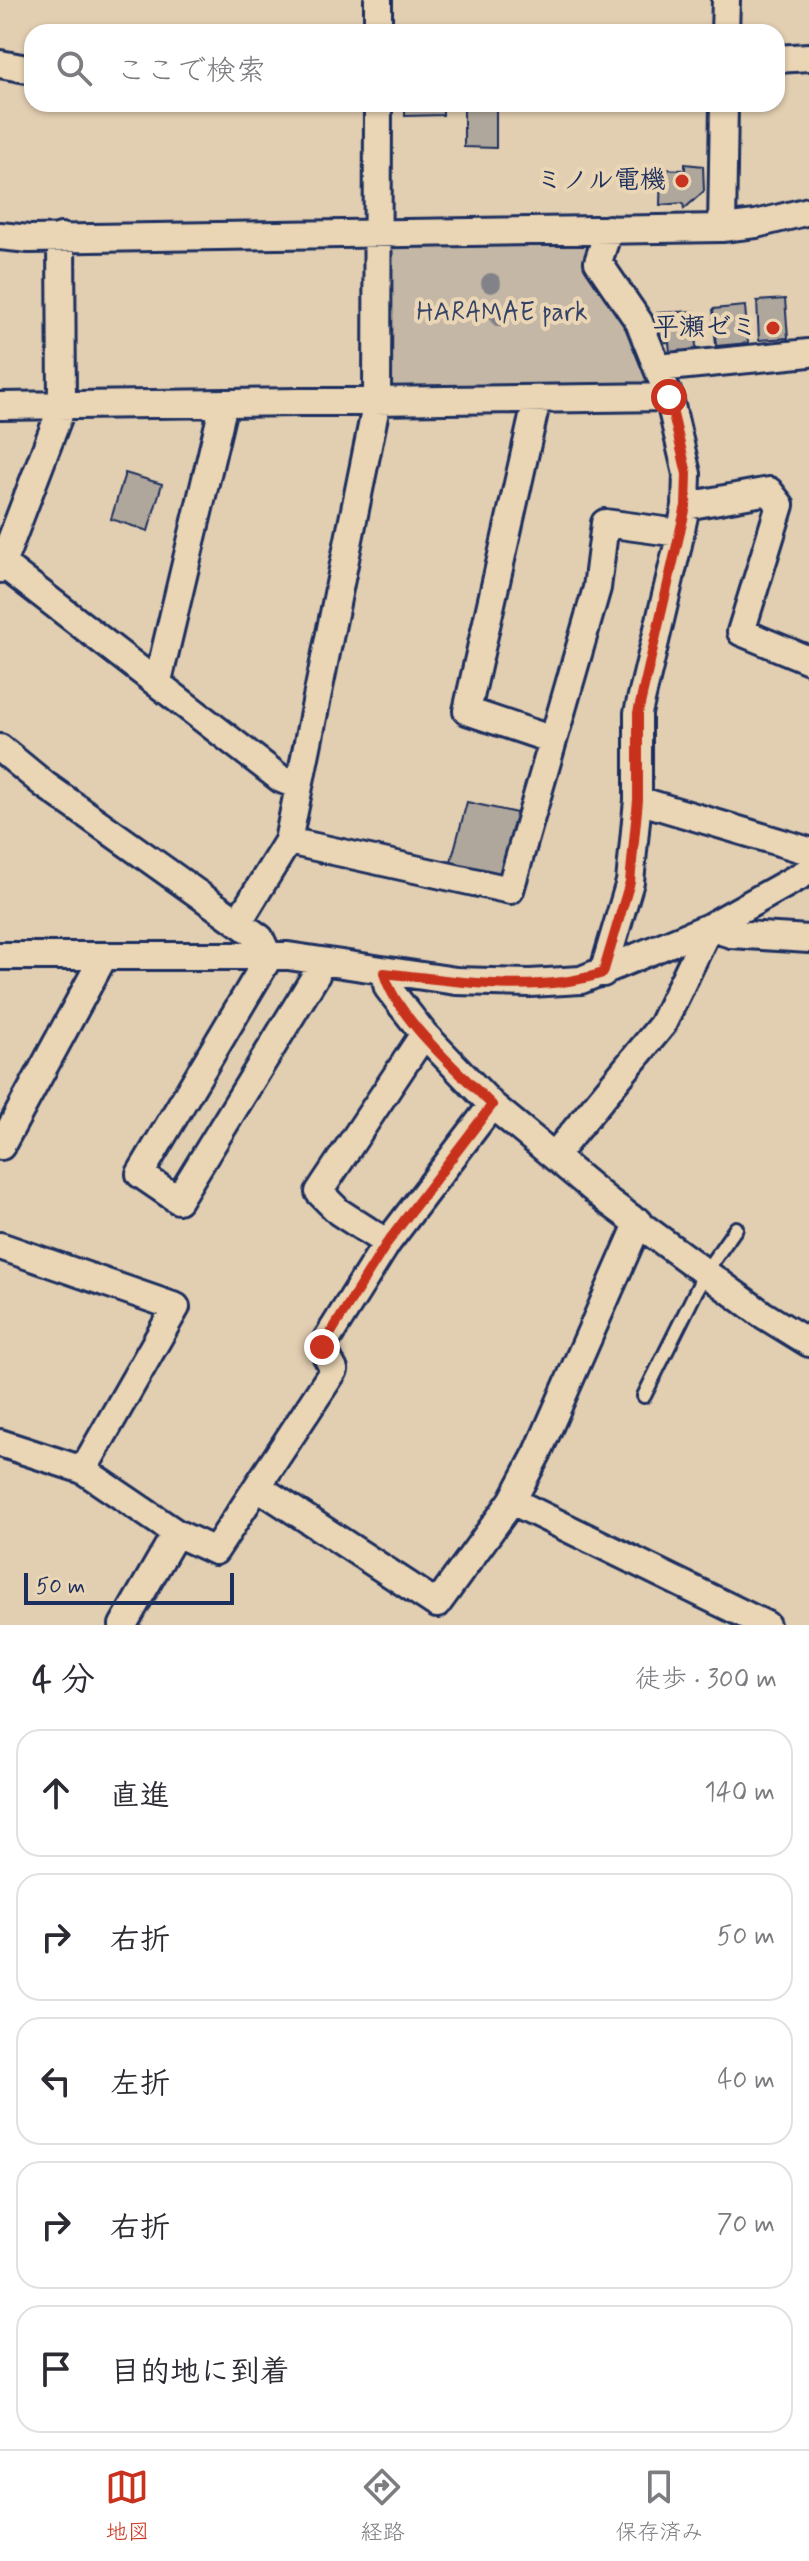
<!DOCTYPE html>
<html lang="ja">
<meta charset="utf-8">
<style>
body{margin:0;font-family:Mynerve,"Klee One",sans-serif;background:#f7f7f7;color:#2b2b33}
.scale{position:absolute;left:24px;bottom:20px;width:210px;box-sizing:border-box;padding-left:8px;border:4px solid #1b2f5e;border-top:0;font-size:22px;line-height:28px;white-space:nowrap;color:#1b2f5e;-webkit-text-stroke:6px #ead5b4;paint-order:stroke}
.stop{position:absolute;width:24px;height:24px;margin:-18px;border:6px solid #c8321e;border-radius:50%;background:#fff}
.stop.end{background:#c8321e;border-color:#fff;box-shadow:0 2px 8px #0008}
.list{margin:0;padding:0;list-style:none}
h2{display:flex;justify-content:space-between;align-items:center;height:104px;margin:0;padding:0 32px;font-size:34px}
h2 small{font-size:26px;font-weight:400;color:#7c7c81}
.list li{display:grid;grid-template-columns:52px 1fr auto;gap:24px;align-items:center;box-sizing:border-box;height:128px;margin:0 16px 16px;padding:0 16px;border:2px solid #e1e1e2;border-radius:24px}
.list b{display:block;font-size:30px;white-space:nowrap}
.list em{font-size:26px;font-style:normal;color:#7c7c81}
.icon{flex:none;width:44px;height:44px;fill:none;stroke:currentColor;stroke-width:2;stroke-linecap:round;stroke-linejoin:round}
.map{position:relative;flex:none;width:809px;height:1625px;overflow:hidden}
.search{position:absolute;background:#fff;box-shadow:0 2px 6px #0004;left:24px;right:24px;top:24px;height:88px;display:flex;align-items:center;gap:20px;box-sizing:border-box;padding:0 28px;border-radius:24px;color:#7c7c81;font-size:30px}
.sheet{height:824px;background:#fff}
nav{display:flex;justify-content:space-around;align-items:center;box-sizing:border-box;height:112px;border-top:2px solid #e1e1e2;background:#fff;font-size:22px;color:#7c7c81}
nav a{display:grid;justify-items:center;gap:4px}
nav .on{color:#c8321e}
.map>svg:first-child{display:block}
.green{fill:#c4b7a5;stroke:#707382;stroke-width:2}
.building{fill:#b0a79c;stroke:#1b2f5e;stroke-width:2}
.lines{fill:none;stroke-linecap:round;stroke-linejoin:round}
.lane-casing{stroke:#1b2f5e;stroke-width:18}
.street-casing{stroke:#1b2f5e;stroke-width:32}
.lane{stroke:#ead5b4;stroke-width:12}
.street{stroke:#ead5b4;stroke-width:26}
.tree{fill:#828289}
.route{stroke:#c8321e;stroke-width:10}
.poi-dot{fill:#c8321e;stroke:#ead5b4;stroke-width:3}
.labels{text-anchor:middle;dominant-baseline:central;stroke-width:8;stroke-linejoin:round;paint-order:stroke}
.poi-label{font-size:26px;font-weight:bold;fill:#1b2f5e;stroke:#ead5b4;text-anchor:end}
.park-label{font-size:26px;fill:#344369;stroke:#ead5b4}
</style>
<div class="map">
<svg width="809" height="1625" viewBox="0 0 809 1625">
<rect width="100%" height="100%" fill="#e2ceb1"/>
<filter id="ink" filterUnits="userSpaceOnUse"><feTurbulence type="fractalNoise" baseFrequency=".0125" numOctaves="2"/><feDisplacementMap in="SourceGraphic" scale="16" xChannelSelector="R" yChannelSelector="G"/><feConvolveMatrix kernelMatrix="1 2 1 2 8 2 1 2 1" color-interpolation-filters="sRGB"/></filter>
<g filter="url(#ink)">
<!-- green -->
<path class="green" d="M599,233L654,383L389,391L386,245Z"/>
<!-- building -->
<path class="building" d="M405,104H443V115L405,116Z
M464,104H496V148L464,147Z
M685,164L703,166L704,191L684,209L683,203L660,205L661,169L685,170Z
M785,299L788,338L759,340L757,301Z
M745,306L748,343L716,346L713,309Z
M695,311L696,352L670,353L669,342L658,343L657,313Z
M125,473L162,484L148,531L111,519Z
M467,802L521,814L500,882L449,869Z"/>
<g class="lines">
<defs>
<path id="lane" d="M644,1396L706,1271L736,1228"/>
<path id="street" d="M378,0V32
M725,32L726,0
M777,59L809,57
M0,64L32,70
M722,228L724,104
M0,236L29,239L722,228L756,224L809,211
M658,368L809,353
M537,399L467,711L553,740
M0,406L669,397
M686,506L769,491L780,505L741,632L809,660
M4,565L281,779L298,786
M0,569L62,407L61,237
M158,681L224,403
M0,748L45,785L260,938L269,957L140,1174L178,1200L316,975L319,962
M638,800L809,851
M288,841L510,890L597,588L605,523L679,533
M239,921L288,841L377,401L378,104
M0,956H288L456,981L530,983L581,980L709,927L731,934L809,939
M384,973L388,988L424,1034L492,1105L609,1202L762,1314L809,1343
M603,973L630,882L638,800V713L677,549L686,506L687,474L669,397L639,322L598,262L609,229
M1,1146L104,956
M554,1156L662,1025L709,927L809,871
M387,1243L339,1212L319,1192L424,1034
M0,1246L176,1307L83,1470
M0,1443L83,1470L176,1533L215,1551L334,1370L322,1347L387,1243L492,1105
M258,1487L437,1604L512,1501L538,1452L639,1222
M512,1501L766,1625
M123,1625L176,1533"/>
</defs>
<!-- lane casing -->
<use href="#lane" class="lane-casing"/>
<!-- street casing -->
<use href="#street" class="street-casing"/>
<!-- lane -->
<use href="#lane" class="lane"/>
<!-- street -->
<use href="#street" class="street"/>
</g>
<!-- trees -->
<g class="tree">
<circle cx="491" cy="283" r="10"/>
<circle cx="500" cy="317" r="10"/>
</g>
</g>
<g class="lines" filter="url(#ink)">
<!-- route -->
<path class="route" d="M322,1347L387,1243L492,1105C459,1071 396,1018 384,973C454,981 535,995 603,973L630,882L638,800V713L686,506L687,474L669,397"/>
</g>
<!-- markers -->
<g class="poi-dot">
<circle cx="682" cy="181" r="8"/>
<circle cx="773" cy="328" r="8"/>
</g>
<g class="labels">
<!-- poi labels -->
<g class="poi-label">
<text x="666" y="181">ミノル電機</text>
<text x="757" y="328">平瀬ゼミ</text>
</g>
<!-- park labels -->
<g class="park-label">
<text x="502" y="313">HARAMAE park</text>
</g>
</g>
</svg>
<div class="scale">50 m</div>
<div class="stop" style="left:669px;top:397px"></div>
<div class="stop end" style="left:322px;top:1347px"></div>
<div class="search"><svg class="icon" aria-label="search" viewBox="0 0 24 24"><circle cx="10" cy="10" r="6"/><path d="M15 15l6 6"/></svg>ここで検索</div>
</div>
<section class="sheet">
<h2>4 分<small>徒歩 · 300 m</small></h2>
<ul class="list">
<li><svg class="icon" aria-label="ahead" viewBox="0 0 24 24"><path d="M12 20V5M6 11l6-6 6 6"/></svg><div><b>直進</b></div><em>140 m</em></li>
<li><svg class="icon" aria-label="right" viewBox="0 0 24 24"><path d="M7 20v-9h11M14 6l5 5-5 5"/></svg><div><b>右折</b></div><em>50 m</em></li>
<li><svg class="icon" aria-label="left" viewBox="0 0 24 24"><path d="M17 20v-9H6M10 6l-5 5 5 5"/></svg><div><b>左折</b></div><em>40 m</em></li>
<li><svg class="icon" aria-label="right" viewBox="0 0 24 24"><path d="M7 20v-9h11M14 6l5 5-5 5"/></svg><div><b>右折</b></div><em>70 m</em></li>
<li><svg class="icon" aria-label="arrive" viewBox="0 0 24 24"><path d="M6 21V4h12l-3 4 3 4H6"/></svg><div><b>目的地に到着</b></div></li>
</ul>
</section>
<nav>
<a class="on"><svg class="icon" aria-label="map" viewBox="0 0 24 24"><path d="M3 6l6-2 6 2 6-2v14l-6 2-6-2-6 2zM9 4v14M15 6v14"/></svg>地図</a>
<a><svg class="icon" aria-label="directions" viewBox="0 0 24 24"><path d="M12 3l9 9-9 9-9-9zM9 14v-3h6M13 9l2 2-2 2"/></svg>経路</a>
<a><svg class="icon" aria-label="saved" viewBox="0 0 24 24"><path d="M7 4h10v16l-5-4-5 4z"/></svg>保存済み</a>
</nav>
